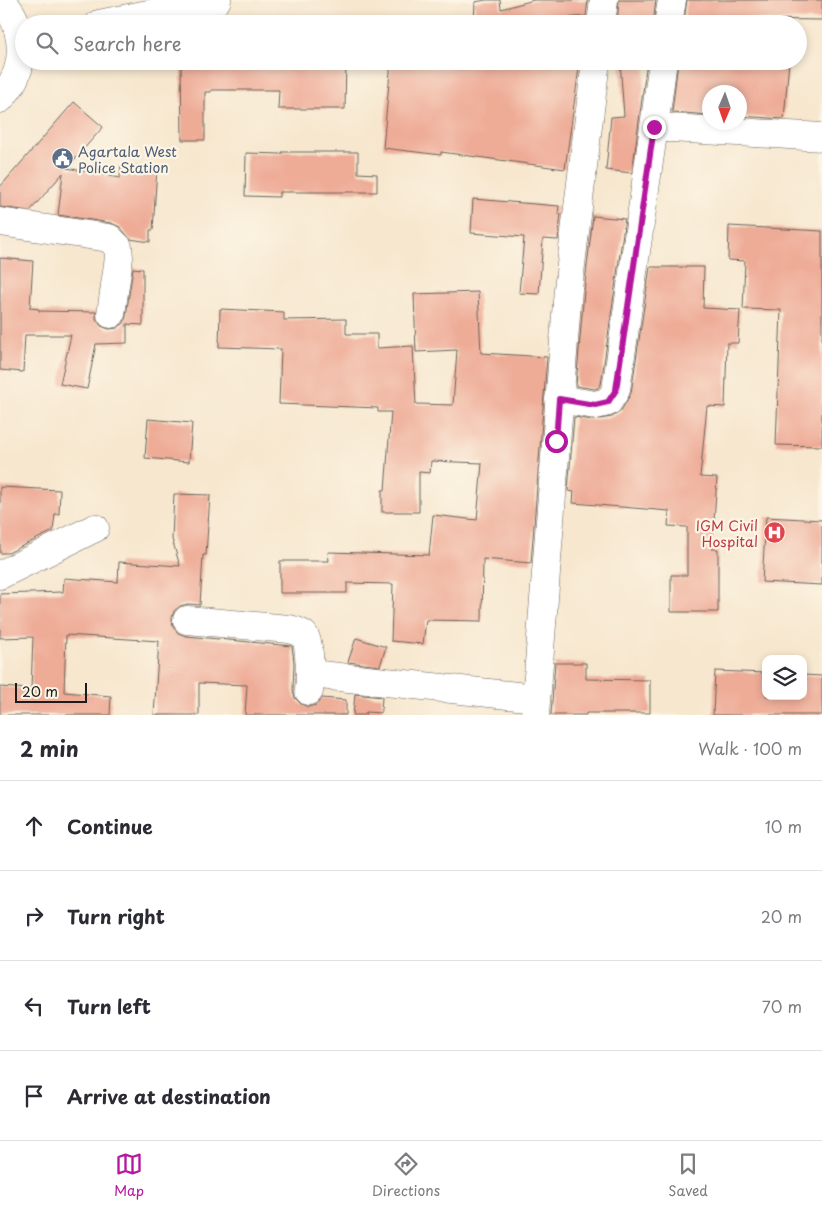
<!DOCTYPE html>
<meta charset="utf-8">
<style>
body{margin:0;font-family:"Playpen Sans",sans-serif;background:#f7f7f7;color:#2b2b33}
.controls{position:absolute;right:15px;bottom:15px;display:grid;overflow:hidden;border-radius:10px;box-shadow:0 2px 8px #0003}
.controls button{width:45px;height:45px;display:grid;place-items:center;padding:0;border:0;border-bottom:1px solid #e1e1e2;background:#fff;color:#2b2b33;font:25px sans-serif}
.compass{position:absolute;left:702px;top:85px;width:45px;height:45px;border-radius:50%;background:#fff;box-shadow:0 2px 8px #0003;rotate:182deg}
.scale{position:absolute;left:15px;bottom:12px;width:72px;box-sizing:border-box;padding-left:5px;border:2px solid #1c1c1c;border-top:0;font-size:14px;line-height:18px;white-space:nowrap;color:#1c1c1c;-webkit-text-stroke:4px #fcf5e5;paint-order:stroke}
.stop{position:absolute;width:15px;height:15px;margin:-11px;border:4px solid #b5179e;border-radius:50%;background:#fff}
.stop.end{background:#b5179e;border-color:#fff;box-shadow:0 1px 5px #0008}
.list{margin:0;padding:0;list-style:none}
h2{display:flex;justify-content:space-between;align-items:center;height:65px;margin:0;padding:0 20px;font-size:21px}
h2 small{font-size:16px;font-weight:400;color:#7c7c81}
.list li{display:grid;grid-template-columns:32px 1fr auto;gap:15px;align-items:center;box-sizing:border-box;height:90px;padding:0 20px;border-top:1px solid #e1e1e2}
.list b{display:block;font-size:19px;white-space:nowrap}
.list em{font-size:16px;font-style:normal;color:#7c7c81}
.icon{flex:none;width:28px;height:28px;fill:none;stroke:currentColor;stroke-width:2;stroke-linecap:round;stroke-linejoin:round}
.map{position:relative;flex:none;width:822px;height:715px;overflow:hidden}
.search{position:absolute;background:#fff;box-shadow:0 2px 8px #0003;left:15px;right:15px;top:15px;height:55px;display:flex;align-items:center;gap:12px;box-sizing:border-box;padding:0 18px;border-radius:28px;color:#7c7c81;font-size:19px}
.sheet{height:425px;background:#fff}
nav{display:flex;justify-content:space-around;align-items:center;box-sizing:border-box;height:70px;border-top:1px solid #e1e1e2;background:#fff;font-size:14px;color:#7c7c81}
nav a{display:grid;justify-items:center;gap:2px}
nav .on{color:#b5179e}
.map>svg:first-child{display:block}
.building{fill:#eeab96}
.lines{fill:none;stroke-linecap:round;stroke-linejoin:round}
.street-casing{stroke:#69635b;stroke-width:29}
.primary-casing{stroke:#69635b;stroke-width:29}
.street{stroke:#fff;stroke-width:28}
.primary{stroke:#fff;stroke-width:28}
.route{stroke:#b5179e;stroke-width:6}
.labels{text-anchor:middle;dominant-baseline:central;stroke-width:4.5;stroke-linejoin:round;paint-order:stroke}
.service-label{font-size:14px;fill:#4e5e75;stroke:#fcf5e5;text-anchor:start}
.health-label{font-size:14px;fill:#be3a42;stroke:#fcf5e5;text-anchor:end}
</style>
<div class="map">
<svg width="822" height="715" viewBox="0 0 822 715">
<rect width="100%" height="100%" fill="#fcf5e5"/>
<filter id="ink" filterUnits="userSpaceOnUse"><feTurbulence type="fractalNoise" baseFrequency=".02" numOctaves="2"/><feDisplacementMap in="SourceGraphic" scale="10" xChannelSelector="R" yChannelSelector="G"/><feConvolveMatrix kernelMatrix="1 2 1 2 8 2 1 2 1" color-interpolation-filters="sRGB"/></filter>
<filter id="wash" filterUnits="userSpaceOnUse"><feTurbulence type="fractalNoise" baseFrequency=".0096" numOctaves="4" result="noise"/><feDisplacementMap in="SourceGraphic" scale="20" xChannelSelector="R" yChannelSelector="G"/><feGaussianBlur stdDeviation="1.12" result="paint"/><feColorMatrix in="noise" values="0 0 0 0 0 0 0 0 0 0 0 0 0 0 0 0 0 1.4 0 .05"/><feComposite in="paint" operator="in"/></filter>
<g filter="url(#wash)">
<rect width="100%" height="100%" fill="#f7e7cf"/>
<g id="blocks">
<!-- building -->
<path class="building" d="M486,0H500L501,9L534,0H588L586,16L503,24H474L475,2Z
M619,0H656L653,24H617Z
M687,0H822V20L746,19L684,21Z
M181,61H346L345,109H278L279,90H211V92H205V140H182Z
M391,61H580L565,169L441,152V155L383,148Z
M620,61H647L632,173L606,170L611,117L624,116Z
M678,61H789L784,119L740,116V92H710V115L672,112Z
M74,102L103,127L67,168L120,178L121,166L157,168L153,230H150V242L130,239L120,227L111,223L58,215L63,173L30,211L0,207V187Z
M282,152H358V173L377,174V192H279V197L245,196L246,153L282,154Z
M473,199L559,206L558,214H561L558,240L543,239L539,294L519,293L524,237L471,233Z
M593,216L625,219L601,384L598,388L595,389L576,386L584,291Z
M729,226L822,231V446L776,445L781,310L743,309L745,261L728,260Z
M0,258L33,261L30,308L39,309V311L96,312V319L101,326L109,329L117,328L124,323L126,316L133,268L143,269V325L127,324V343L96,344L87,389L60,384L71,335H25L23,372L0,370Z
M650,267H704L703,308L740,310L738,343H727L725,407L707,406L700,477L717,478L712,549H718V612H671V575H687V527L668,526L669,511L573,503L574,492L568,491L574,417L593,420L612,417L621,411L631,393Z
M478,292L481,353L547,357L531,563L483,559L482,621L426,620L423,644L391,641L393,584L347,583V593H280V561H329L328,552L429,555L433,515L477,520L482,463L431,461L430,473L419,472V512H382V490H385L391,412H378V408L279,404L281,349L219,347L220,309L284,312V320L346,319V334H377V348L413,346L416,404L453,405L457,350L416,352L414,294Z
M148,419L192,423L189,462L145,458Z
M0,487L60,490L59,514H55L53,531L8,553H0Z
M174,494L210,495L206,555H203L200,605L188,604L180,606L174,611L172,618L173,627L178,633L186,636L292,646L294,663L293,690L295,698L301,704L308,707L316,705L322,698L346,700V715H245L247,685L199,683V715H154L159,641L66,635L64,692L111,696L110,715H0V687L31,689L33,637L0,638V594L63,592L64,578L118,582L119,562L180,566L172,539Z
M766,517L822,520V585L762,582Z
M356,638L386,647L380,666L348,662Z
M555,663H586V679L650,680V713H586V715H551Z
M715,671L766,673V696H803V675L822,676V715H713Z
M355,694L382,697L381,713L366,712L365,715H353Z"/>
</g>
</g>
<g filter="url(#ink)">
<use href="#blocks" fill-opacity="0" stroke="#69635b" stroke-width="1"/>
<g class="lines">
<defs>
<path id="street" d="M601,24L604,0
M668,24L672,0
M654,127L663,61
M0,222L109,238L118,247L119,257L111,314
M559,399L595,405L608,402L616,390L654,127L822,137
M0,575L95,528
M187,620L289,629C294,630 301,632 304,635C311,643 310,680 309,691
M311,674L536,698
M535,715L568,289L596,61"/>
<path id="primary" d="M99,24L217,0
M0,99C4,94 9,89 12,83C27,58 22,19 0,0"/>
</defs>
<!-- street casing -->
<use href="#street" class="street-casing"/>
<!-- primary casing -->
<use href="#primary" class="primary-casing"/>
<!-- street -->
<use href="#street" class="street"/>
<!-- primary -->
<use href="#primary" class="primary"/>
</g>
</g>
<g class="lines" filter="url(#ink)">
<!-- route -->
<path class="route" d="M556,441L559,399L595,405L608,402L616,390L654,127"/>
</g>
<!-- icons -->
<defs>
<symbol id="civic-disc" viewBox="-11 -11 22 22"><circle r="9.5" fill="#5c6f8a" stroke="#fcf5e5"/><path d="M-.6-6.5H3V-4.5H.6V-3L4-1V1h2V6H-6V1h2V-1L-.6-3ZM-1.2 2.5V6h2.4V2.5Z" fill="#fff"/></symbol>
<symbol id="hospital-disc" viewBox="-11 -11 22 22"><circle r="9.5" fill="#e0444e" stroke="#fcf5e5"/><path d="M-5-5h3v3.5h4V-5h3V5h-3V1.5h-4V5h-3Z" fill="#fff"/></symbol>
</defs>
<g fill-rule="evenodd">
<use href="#civic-disc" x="50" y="146" width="25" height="25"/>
<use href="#hospital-disc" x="762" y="520" width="25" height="25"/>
</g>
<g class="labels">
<!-- service labels -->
<g class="service-label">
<text x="78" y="151">Agartala West<tspan x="78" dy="16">Police Station</tspan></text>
</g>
<!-- health labels -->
<g class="health-label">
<text x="758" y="525">IGM Civil<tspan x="758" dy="16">Hospital</tspan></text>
</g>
</g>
</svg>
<div class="controls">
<button><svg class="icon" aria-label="layers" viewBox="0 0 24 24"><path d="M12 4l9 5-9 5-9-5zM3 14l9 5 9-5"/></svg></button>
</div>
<svg class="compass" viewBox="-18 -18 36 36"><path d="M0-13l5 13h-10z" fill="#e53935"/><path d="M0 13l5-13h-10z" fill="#7c7c81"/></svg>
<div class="scale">20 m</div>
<div class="stop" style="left:556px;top:441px"></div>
<div class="stop end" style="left:654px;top:127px"></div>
<div class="search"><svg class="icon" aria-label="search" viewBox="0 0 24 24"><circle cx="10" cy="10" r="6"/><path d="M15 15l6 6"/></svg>Search here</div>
</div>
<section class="sheet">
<h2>2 min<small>Walk · 100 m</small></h2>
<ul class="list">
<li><svg class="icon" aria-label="ahead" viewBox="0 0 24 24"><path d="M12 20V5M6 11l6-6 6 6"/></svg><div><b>Continue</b></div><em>10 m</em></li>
<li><svg class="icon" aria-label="right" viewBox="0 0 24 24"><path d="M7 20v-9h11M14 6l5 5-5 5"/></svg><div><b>Turn right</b></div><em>20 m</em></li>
<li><svg class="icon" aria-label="left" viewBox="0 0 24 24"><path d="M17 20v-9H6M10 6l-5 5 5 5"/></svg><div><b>Turn left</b></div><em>70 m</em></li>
<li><svg class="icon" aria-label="arrive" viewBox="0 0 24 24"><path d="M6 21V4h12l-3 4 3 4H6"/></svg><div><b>Arrive at destination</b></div></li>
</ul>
</section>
<nav>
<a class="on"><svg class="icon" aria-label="map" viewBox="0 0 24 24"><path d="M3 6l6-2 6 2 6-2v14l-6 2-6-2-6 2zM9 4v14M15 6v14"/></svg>Map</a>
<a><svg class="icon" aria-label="directions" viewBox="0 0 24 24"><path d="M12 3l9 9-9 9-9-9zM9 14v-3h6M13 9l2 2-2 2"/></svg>Directions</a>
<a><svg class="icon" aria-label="saved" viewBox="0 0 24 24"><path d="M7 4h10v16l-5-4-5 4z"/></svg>Saved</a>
</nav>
